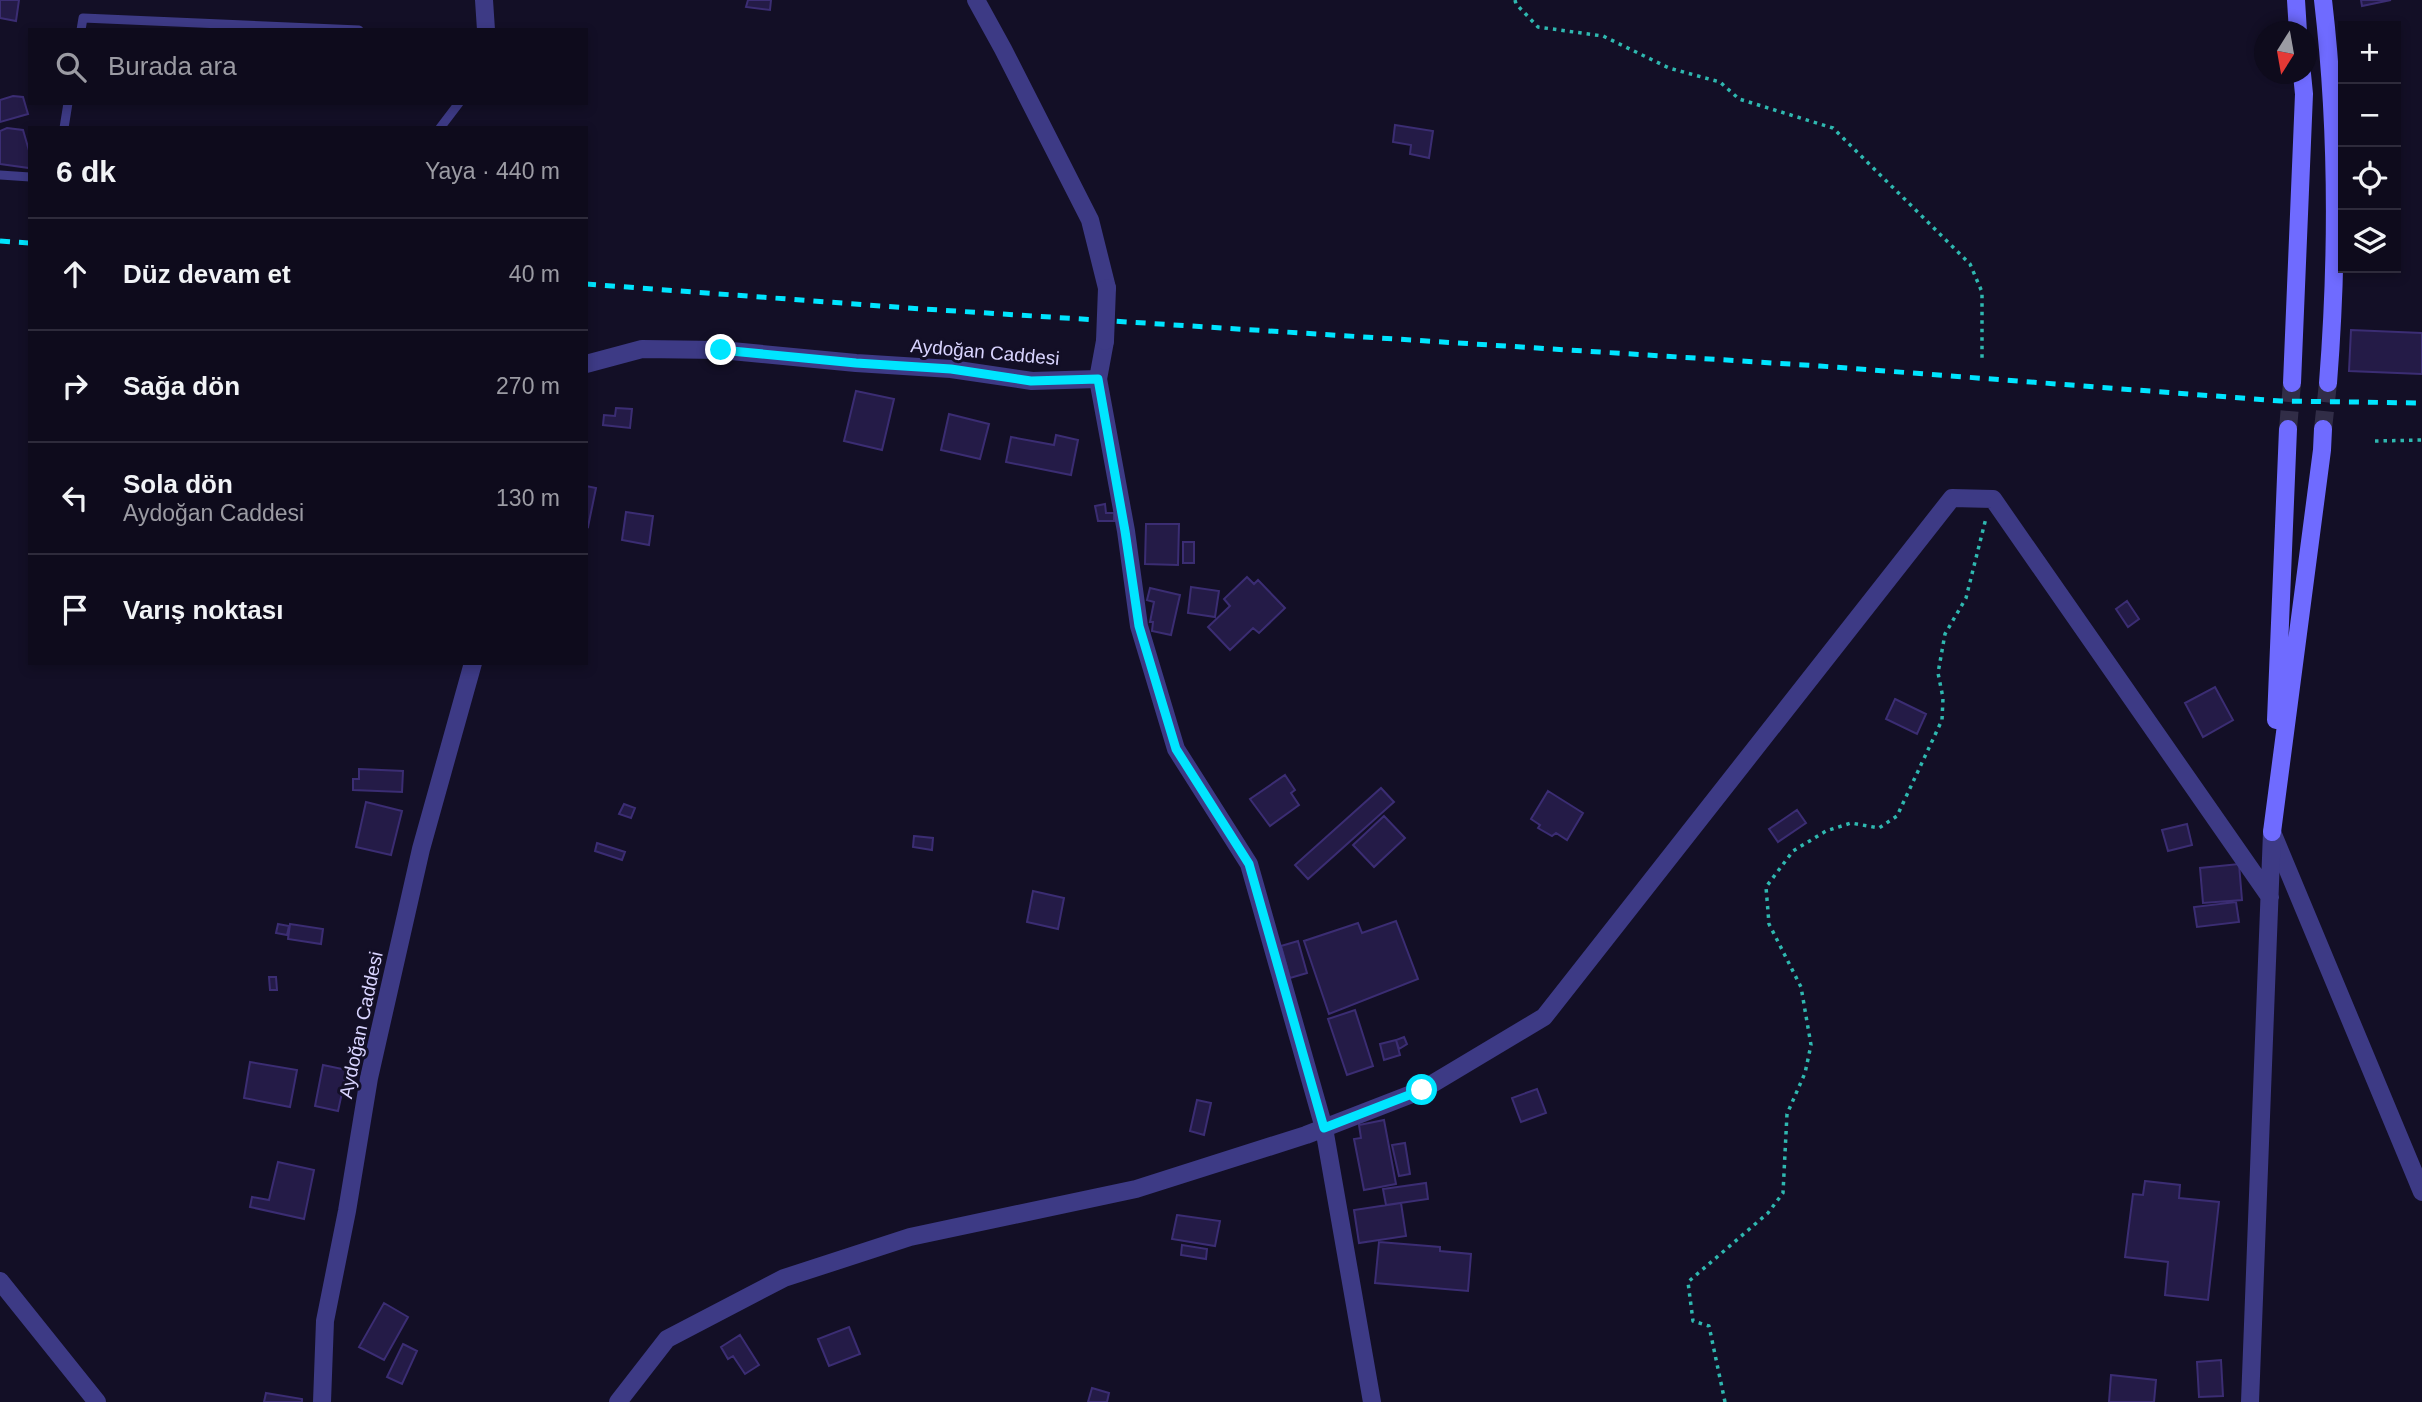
<!DOCTYPE html>
<html lang="tr">
<meta charset="utf-8">
<style>
body{margin:0;font-family:Helvetica,sans-serif;background:#1c1929;color:#f1f3f6}
.controls{position:absolute;right:21px;top:21px;display:grid;overflow:hidden;border-radius:0px;box-shadow:0 4px 10px #0003}
.controls button{width:63px;height:63px;display:grid;place-items:center;padding:0;border:0;border-bottom:2px solid #2e2b3b;background:#0e0b1c;color:#f1f3f6;font:35px sans-serif}
.compass{position:absolute;left:2254px;top:21px;width:63px;height:63px;border-radius:50%;background:#0e0b1c;box-shadow:0 4px 10px #0003;rotate:191deg}
.stop{position:absolute;width:21px;height:21px;margin:-16px;border:5px solid #00e5ff;border-radius:50%;background:#fff}
.stop.end{background:#00e5ff;border-color:#fff;box-shadow:0 2px 7px #0008}
.list{margin:0;padding:0;list-style:none}
h2{display:flex;justify-content:space-between;align-items:center;height:91px;margin:0;padding:0 28px;font-size:30px}
h2 small{font-size:23px;font-weight:400;color:#9b9ba3}
.list li{display:grid;grid-template-columns:46px 1fr auto;gap:21px;align-items:center;box-sizing:border-box;height:112px;padding:0 28px;border-top:2px solid #2e2b3b}
.list b{display:block;font-size:26px;white-space:nowrap}
.list p{margin:0;font-size:23px;white-space:nowrap;color:#9b9ba3}
.list em{font-size:23px;font-style:normal;color:#9b9ba3}
.icon{flex:none;width:38px;height:38px;fill:none;stroke:currentColor;stroke-width:2;stroke-linecap:round;stroke-linejoin:round}
.map{position:relative;flex:none;width:2422px;height:1402px;overflow:hidden}
.search{position:absolute;background:#0e0b1c;box-shadow:0 4px 10px #0003;left:28px;top:28px;width:560px;height:77px;display:flex;align-items:center;gap:18px;box-sizing:border-box;padding:0 24px;border-radius:0px;color:#9b9ba3;font-size:26px}
.panel{position:absolute;background:#0e0b1c;box-shadow:0 4px 10px #0003;left:28px;top:126px;width:560px;height:539px;border-radius:0px}
.map>svg:first-child{display:block}
.building{fill:#241b47;stroke:#3b2d73;stroke-width:2}
.lines{fill:none;stroke-linecap:round;stroke-linejoin:round}
.secondary-tunnel{stroke:#312d47;stroke-width:18;stroke-dasharray:18 9;stroke-linecap:butt}
.path{stroke:#2fb8b0;stroke-width:3.5;stroke-dasharray:3.5 5;stroke-linecap:butt}
.service{stroke:#3d3a85;stroke-width:9}
.minor{stroke:#3d3a85;stroke-width:18}
.tertiary{stroke:#3d3a85;stroke-width:18}
.secondary{stroke:#6f6bff;stroke-width:18}
.rail{stroke:#00e5ff;stroke-width:5;stroke-dasharray:10 9;stroke-linecap:butt}
.tertiary-bridge{stroke:#3d3a85;stroke-width:18}
.route{stroke:#00e5ff;stroke-width:9}
.labels{text-anchor:middle;dominant-baseline:central;stroke-width:6;stroke-linejoin:round;paint-order:stroke}
.street-label{font-size:19px;fill:#d9d4ff;stroke:#130f26}
</style>
<div class="map">
<svg width="2422" height="1402" viewBox="0 0 2422 1402">
<rect width="100%" height="100%" fill="#130f26"/>
<!-- building -->
<path class="building" d="M0,0H19L16,21L0,18Z
M748,0H771L770,10L746,7Z
M2361,0H2391L2362,6Z
M13,96L23,97L28,114L0,122V100Z
M1395,125L1433,131L1429,158L1410,154L1411,145L1393,142Z
M7,128L23,130L30,154L29,168L0,164V131Z
M2351,330L2422,333V374L2349,371Z
M856,391L894,399L882,450L844,441Z
M616,408L632,409L630,428L603,425L604,415L615,416Z
M949,414L989,424L980,459L941,450Z
M1056,435L1078,440L1071,475L1006,462L1011,437L1054,445Z
M586,486L596,488L588,527L586,526Z
M1105,504L1106,513H1114V521H1098L1095,506Z
M626,512L653,516L649,545L622,540Z
M1146,524H1179L1178,565L1145,564Z
M1183,542H1194V563H1183Z
M1247,577L1254,584L1258,580L1285,608L1259,633L1253,628L1230,650L1208,627L1230,606L1224,599Z
M1191,587L1219,591L1215,617L1188,613Z
M1150,588L1180,595L1171,635L1152,631L1153,622H1150L1154,602L1147,600Z
M2127,601L2139,619L2128,627L2116,609Z
M2215,687L2233,720L2203,737L2185,703Z
M1895,699L1926,714L1917,734L1886,719Z
M359,769L403,771L402,792L353,790V779H359Z
M1285,775L1295,790L1291,793L1299,805L1270,826L1250,799Z
M1381,788L1394,802L1308,879L1295,865Z
M1548,791L1583,813L1567,840L1556,833L1552,836L1538,828L1540,825L1531,819Z
M366,802L402,811L391,855L356,847Z
M624,804L635,808L631,818L619,814Z
M1797,810L1806,823L1778,842L1769,829Z
M1384,816L1405,838L1374,867L1353,845Z
M2187,824L2192,845L2168,851L2162,830Z
M914,836L933,838L932,850L913,847Z
M597,843L625,852L622,860L595,851Z
M2239,864L2242,900L2203,903L2200,868Z
M1033,891L1064,898L1058,929L1027,922Z
M2236,902L2239,922L2197,927L2194,907Z
M1396,921L1418,979L1329,1014L1304,941L1358,923L1362,933Z
M278,924L289,926L287,935L276,933Z
M290,924L323,929L321,944L288,939Z
M1298,941L1307,973L1290,978L1281,946Z
M269,977H276L277,990H270Z
M1355,1010L1373,1066L1347,1075L1328,1019Z
M1404,1037L1407,1044L1399,1049L1396,1040Z
M1396,1040L1400,1055L1384,1060L1380,1044Z
M250,1062L297,1070L290,1107L244,1098Z
M323,1065L347,1070L338,1111L315,1106Z
M1537,1089L1546,1113L1521,1122L1512,1098Z
M1197,1100L1211,1103L1204,1135L1190,1131Z
M1384,1120L1396,1184L1364,1190L1354,1139L1361,1138L1359,1125Z
M1405,1143L1410,1174L1399,1176L1392,1145Z
M278,1162L314,1170L304,1219L250,1207L252,1197L269,1200Z
M2145,1181L2180,1185L2179,1198L2219,1202L2208,1300L2165,1295L2168,1262L2125,1257L2133,1194L2143,1195Z
M1426,1183L1428,1199L1386,1205L1383,1189Z
M1401,1203L1406,1236L1359,1243L1354,1210Z
M1177,1215L1220,1221L1215,1246L1172,1239Z
M1379,1242L1440,1247V1251L1471,1254L1468,1291L1375,1283Z
M1182,1245L1207,1249L1206,1259L1181,1255Z
M384,1303L408,1317L384,1360L359,1347Z
M849,1327L860,1354L829,1366L818,1339Z
M740,1335L759,1365L745,1374L733,1356L728,1359L721,1347Z
M403,1344L417,1351L402,1384L387,1377Z
M2221,1360L2223,1396L2199,1397L2197,1362Z
M2111,1375L2156,1380L2154,1402H2109Z
M1092,1388L1109,1393L1107,1402H1088Z
M266,1393L302,1399V1402H264Z"/>
<g class="lines">
<!-- secondary-tunnel -->
<path class="secondary-tunnel" d="M2288,429L2292,383
M2323,429L2328,383"/>
<!-- path -->
<path class="path" d="M1515,0L1516,4L1538,27L1603,36L1669,68L1720,82L1739,99L1833,128L1970,264L1982,292V362
M2375,441L2422,440
M1725,1402L1709,1326L1693,1321L1688,1282L1768,1213L1783,1193L1787,1114L1805,1073L1811,1045L1801,987L1769,924L1766,887L1793,851L1826,831L1851,823L1879,828L1897,816L1942,720L1943,698L1938,673L1945,634L1966,598L1986,518"/>
<!-- service -->
<path class="service" d="M81,30L83,18L359,30
M64,128L68,103
M440,128L459,103
M0,175L30,177"/>
<!-- minor -->
<path class="minor" d="M484,0L486,30
M1098,379L1126,531L1139,626L1176,749L1249,864L1324,1128L1372,1402
M2272,832L2422,1192"/>
<!-- tertiary -->
<path class="tertiary" d="M976,0L1003,49L1090,220L1107,288
M586,364L642,349L721,350L856,363L951,369L1032,381L1098,379L1105,341
M0,1281L97,1402
M322,1402L325,1321L347,1211L369,1078L421,849L473,663
M618,1402L667,1339L784,1278L910,1237L1136,1189L1306,1135L1422,1090L1544,1017L1952,498L1993,499L2270,897
M2250,1402L2272,832"/>
<!-- secondary -->
<path class="secondary" d="M2296,0L2298,32
M2323,0C2338,128 2338,255 2328,383
M2292,383L2304,94L2302,74
M2276,720L2288,429
M2272,832L2322,450L2323,429"/>
<!-- rail -->
<path class="rail" d="M0,241L30,243
M586,284L908,308L1820,366L2281,401L2422,403"/>
<!-- tertiary-bridge -->
<path class="tertiary-bridge" d="M1105,341L1107,288"/>
</g>
<g class="lines">
<!-- route -->
<path class="route" d="M721,350L856,363L951,369L1031,381L1098,379L1125,531L1139,626L1176,749L1249,864L1324,1128L1422,1090"/>
</g>
<g class="labels">
<!-- street labels -->
<g class="street-label">
<text transform="translate(985 352) rotate(5)">Aydoğan Caddesi</text>
<text transform="translate(361 1025) rotate(-78)">Aydoğan Caddesi</text>
</g>
</g>
</svg>
<div class="controls">
<button>+</button>
<button>−</button>
<button><svg class="icon" aria-label="locate" viewBox="0 0 24 24"><circle cx="12" cy="12" r="6"/><path d="M12 2v4M12 18v4M2 12h4M18 12h4"/></svg></button>
<button><svg class="icon" aria-label="layers" viewBox="0 0 24 24"><path d="M12 4l9 5-9 5-9-5zM3 14l9 5 9-5"/></svg></button>
</div>
<svg class="compass" viewBox="-18 -18 36 36"><path d="M0-13l5 13h-10z" fill="#e53935"/><path d="M0 13l5-13h-10z" fill="#9b9ba3"/></svg>
<div class="stop" style="left:1422px;top:1090px"></div>
<div class="stop end" style="left:721px;top:350px"></div>
<div class="search"><svg class="icon" aria-label="search" viewBox="0 0 24 24"><circle cx="10" cy="10" r="6"/><path d="M15 15l6 6"/></svg>Burada ara</div>
<section class="panel">
<h2>6 dk<small>Yaya · 440 m</small></h2>
<ul class="list">
<li><svg class="icon" aria-label="ahead" viewBox="0 0 24 24"><path d="M12 20V5M6 11l6-6 6 6"/></svg><div><b>Düz devam et</b></div><em>40 m</em></li>
<li><svg class="icon" aria-label="right" viewBox="0 0 24 24"><path d="M7 20v-9h11M14 6l5 5-5 5"/></svg><div><b>Sağa dön</b></div><em>270 m</em></li>
<li><svg class="icon" aria-label="left" viewBox="0 0 24 24"><path d="M17 20v-9H6M10 6l-5 5 5 5"/></svg><div><b>Sola dön</b><p>Aydoğan Caddesi</p></div><em>130 m</em></li>
<li><svg class="icon" aria-label="arrive" viewBox="0 0 24 24"><path d="M6 21V4h12l-3 4 3 4H6"/></svg><div><b>Varış noktası</b></div></li>
</ul>
</section>
</div>
